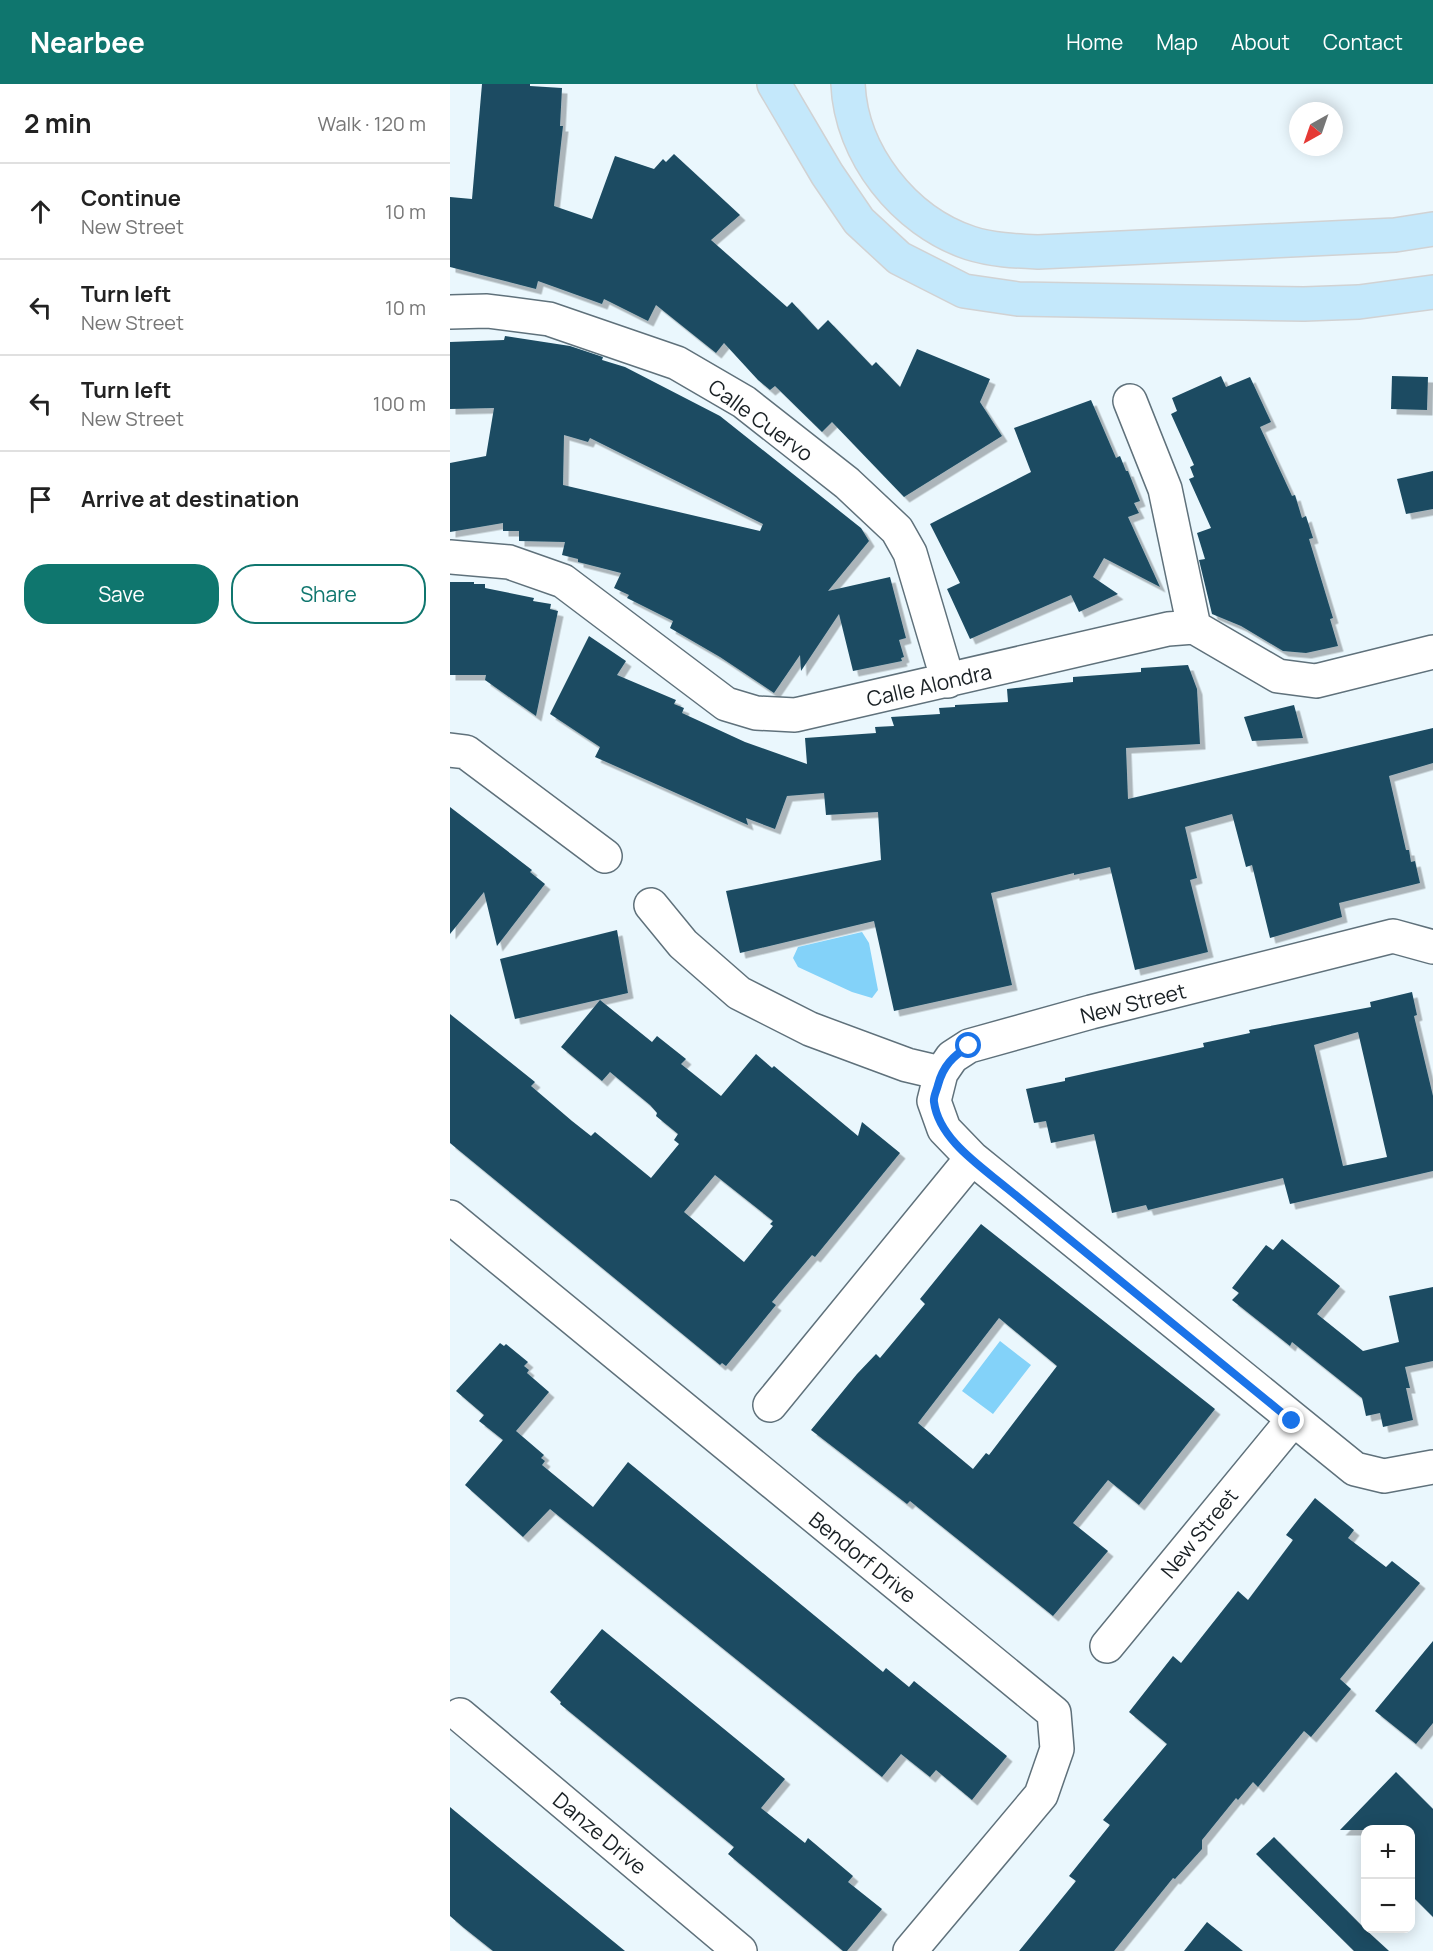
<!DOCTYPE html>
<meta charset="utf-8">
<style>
body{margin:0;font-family:Manrope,sans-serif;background:#f6f6f6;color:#222}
.controls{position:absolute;right:18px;bottom:18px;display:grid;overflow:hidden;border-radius:12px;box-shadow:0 3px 15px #0003}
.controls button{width:54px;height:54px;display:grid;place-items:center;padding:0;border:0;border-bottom:2px solid #e0e0e0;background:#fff;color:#222;font:30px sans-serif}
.compass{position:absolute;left:839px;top:18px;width:54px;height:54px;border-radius:50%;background:#fff;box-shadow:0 3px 15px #0003;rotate:220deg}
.stop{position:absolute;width:18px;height:18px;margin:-14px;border:4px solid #1a73e8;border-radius:50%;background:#fff}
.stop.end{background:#1a73e8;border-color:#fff;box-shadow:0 2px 6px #0008}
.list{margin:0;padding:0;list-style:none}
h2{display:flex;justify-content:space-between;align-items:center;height:78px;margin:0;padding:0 24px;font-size:26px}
h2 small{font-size:20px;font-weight:400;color:#767676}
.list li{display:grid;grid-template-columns:39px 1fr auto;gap:18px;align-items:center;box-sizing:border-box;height:96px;padding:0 24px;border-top:2px solid #e0e0e0}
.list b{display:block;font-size:22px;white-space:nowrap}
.list p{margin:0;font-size:20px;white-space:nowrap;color:#767676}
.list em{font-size:20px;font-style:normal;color:#767676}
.actions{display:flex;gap:12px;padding:18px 24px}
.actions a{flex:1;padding:14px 0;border:2px solid #0f766e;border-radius:24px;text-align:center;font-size:21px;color:#0f766e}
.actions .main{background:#0f766e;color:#fff}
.icon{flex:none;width:33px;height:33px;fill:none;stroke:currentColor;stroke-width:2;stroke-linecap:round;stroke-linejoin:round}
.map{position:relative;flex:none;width:983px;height:1867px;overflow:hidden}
header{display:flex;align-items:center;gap:36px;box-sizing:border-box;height:84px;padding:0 30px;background:#0f766e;color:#fff}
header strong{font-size:28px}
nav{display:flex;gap:33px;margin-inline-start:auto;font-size:21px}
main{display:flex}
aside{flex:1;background:#fff}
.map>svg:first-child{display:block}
.green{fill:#83d2f9}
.building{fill:#1c4c62;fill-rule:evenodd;filter:url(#shadow)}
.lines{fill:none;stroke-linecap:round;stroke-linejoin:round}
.minor-casing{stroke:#5f717b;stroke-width:36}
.primary-casing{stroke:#d1d2d3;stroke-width:36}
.minor{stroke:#fff;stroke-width:33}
.primary{stroke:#c4e8fb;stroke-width:33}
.route{stroke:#1a73e8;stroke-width:8}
.labels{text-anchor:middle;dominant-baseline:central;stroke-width:6;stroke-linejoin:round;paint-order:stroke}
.street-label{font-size:21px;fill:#192024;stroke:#fff}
</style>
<header>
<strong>Nearbee</strong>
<nav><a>Home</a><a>Map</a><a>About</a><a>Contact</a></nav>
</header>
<main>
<aside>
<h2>2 min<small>Walk · 120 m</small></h2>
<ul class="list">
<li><svg class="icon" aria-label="ahead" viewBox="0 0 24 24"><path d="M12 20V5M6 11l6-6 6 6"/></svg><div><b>Continue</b><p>New Street</p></div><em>10 m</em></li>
<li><svg class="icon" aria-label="left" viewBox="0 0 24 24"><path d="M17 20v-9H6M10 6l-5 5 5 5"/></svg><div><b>Turn left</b><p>New Street</p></div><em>10 m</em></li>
<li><svg class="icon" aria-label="left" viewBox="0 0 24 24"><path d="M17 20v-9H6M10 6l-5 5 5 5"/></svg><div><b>Turn left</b><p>New Street</p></div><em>100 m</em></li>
<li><svg class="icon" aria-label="arrive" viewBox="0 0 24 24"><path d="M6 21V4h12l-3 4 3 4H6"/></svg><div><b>Arrive at destination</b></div></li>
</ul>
<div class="actions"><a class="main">Save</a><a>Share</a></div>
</aside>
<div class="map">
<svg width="983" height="1867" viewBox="0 0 983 1867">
<defs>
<filter id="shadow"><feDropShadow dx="5.5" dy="5.5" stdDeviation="0" flood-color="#0004"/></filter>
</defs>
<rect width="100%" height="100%" fill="#eaf7fd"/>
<!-- green -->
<path class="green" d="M412,848L419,859L428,906L422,914L402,908L348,883L343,874L348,863Z
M550,1257L581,1281L543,1330L512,1307Z"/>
<!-- building -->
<path class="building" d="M32,0H80V2L112,4L110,42H113L104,122L142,135L165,72L204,85L213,75L216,78L224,70L290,131L261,156L337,223L342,218L368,246L378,236L422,282L426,278L450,303L467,265L540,295L530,318L552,352L454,413L382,338L372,348L325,302L320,306L308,296L274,259L266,269L206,221L198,237L154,215L152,220L88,197L86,205L0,183V113L22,115Z
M55,252L120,262L153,273L152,276L175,283L270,332L411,444L419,457L378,507L440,493L456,554L449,556L454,573L451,574L452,577L403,587L389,530L351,587L350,571L324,609L270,573L220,544L223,537L177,514L179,511L164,504L171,489L128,478V475L112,471L115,458L69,457V447H53V439L0,448V379L36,372L44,324L0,325V258L54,256ZM114,351L138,358L140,354L313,440L310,447L113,401Z
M771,292L776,303L800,293L821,338L810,343L842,412L845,411L852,434L856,432L863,454L859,455L883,534L880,535L888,562L856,569L833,567L791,542L762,530L749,476L755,475L747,449L761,444L739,395L744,393L740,383L744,381L721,330L727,327L722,314Z
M942,292L978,293L977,326L941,325Z
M641,316L666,374L670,372L676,387H678L690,417L684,419L689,429L678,433L710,503L654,474L643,493L668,510L629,528L621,511L520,555L497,505L510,499L480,440L581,388L564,344Z
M983,387V425L956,430L947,395Z
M0,498H24V500H35V504L84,514L83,517L101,520L100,525L108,527L86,632L35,596L36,591H0Z
M139,552L176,577L167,591L226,616L224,620L234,624L232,629L295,658L357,680L355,654L426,649L425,643L444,642L441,633L490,630L489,624L505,623V621L558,618L557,605L623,598V593L691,588V584L738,581L747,605L750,660L676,664L678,715L983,644V679L939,692L956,766H959L961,778L965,777L970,799L889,819L892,833L820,854L802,781L796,783L782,730L735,743L747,794L740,796L758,868L685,886L660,783L624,791V789L541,809L562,901L444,927L424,837L290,869L276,807L431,776L428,728L376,731L374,709L337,712L325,745L296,734L298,741L145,673L150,663L100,630Z
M844,621L853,654L802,657L794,633Z
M0,723L82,786L80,788L95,800L47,862L34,808L0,850Z
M167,846L178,909L65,935L50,875Z
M962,908L967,931L964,932L983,1012V1087L840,1120L833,1094L698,1126L696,1121L662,1129L644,1050L601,1059L596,1037L584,1039L576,1005L615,997V994L754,963L753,959L800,949L799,946L921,923L920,918ZM908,948L937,1073L893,1082L864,961Z
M150,916L202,958L207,952L236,975L231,980L271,1012L306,970L322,984L324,982L408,1052L412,1038L450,1069L365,1173L362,1171L322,1218L326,1221L276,1282L272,1279L270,1281L0,1059V930L85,998L81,1002L122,1037L141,1052L145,1048L201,1094L229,1060L224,1056L228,1050L206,1032L207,1029L200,1021L160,988L152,997L111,963ZM265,1091L323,1137L320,1140L323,1142L294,1178L234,1128Z
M531,1140L765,1325L689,1421L658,1396L623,1439L658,1467L603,1532L460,1417L457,1420L361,1346L407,1290L426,1270L430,1274L475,1220L470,1215ZM549,1234L607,1282L539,1371L536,1369L523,1385L468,1339Z
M832,1155L890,1202L867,1230L913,1267L949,1258L939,1212L983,1203V1277L955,1283L960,1304H956L963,1336L933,1343L930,1329L916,1332L912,1314L842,1258L840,1262L782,1216L789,1209L782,1204L816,1161L823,1166Z
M50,1259L54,1262L56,1260L78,1278L74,1282L79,1286L77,1289L99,1308L66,1347L94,1371L91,1374L95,1377L92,1381L143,1423L178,1378L433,1588L436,1584L459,1603L464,1597L557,1672L522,1716L486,1686L480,1693L451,1670L432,1693L100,1425L73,1453L15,1401L53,1356L29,1337L34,1331L6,1307Z
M865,1414L904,1446L898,1454L936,1483L942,1477L970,1499L890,1595L901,1605L861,1653L854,1647L808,1703L803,1698L788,1716L786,1714L752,1756V1765L725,1795L723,1794L664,1867H569L626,1797L619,1792L660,1741L653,1736L717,1660L679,1628L723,1572L731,1579L788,1507L798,1516L843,1456L836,1451Z
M152,1545L335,1695L311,1724L355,1759L358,1754L403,1792L398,1798L432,1825L397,1867H393L278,1770L284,1763L110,1620L111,1618L100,1608Z
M983,1557V1639L966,1660L925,1627Z
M946,1688L983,1725V1833L960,1810V1746H890Z
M0,1723L48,1763L175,1867H43L14,1844L0,1832Z
M824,1753L915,1845L939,1867H904L806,1770Z
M757,1838L793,1867H734Z"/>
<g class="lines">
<defs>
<path id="minor" d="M0,228L37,227L99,235L227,279L294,318L397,399L447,446L460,469L498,597
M680,317L715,405L744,543
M0,473L59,478L113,497L276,620L306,629L345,631L718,545L744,543L828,592L866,597L983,568
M0,666L16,668L155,772
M201,821L233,860L289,909L360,945L457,981L491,989
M983,863L943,852L641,928L519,962L502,973L491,989L484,1017L494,1045L522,1074L905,1385L934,1392L983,1383
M0,1133L604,1629L607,1665L591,1711L460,1867
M320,1321L522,1074
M657,1562L842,1337
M10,1631L290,1867"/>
<path id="primary" d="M324,0L377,90L409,137L449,174L514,207L568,215L854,220L909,218L983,208
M398,0C401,70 454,137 520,159C542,166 565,167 588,168L945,151L983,145"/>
</defs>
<!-- minor casing -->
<use href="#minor" class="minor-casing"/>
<!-- primary casing -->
<use href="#primary" class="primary-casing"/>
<!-- minor -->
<use href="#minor" class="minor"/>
<!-- primary -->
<use href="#primary" class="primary"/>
</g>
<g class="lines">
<!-- route -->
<path class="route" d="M519,962C503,972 493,982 488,1001C487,1006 483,1013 484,1018C489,1056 532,1083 558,1105L842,1337"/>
</g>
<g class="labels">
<!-- street labels -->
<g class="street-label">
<text transform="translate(311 336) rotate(36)">Calle Cuervo</text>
<text transform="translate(479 601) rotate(-13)">Calle Alondra</text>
<text transform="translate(683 919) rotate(-14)">New Street</text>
<text transform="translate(749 1449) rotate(-51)">New Street</text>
<text transform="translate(413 1473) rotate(39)">Bendorf Drive</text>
<text transform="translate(150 1749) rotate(40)">Danze Drive</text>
</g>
</g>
</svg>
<div class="controls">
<button>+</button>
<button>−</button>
</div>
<svg class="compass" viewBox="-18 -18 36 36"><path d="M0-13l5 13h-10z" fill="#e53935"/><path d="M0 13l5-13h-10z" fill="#767676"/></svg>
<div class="stop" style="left:519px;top:962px"></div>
<div class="stop end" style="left:842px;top:1337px"></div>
</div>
</main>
